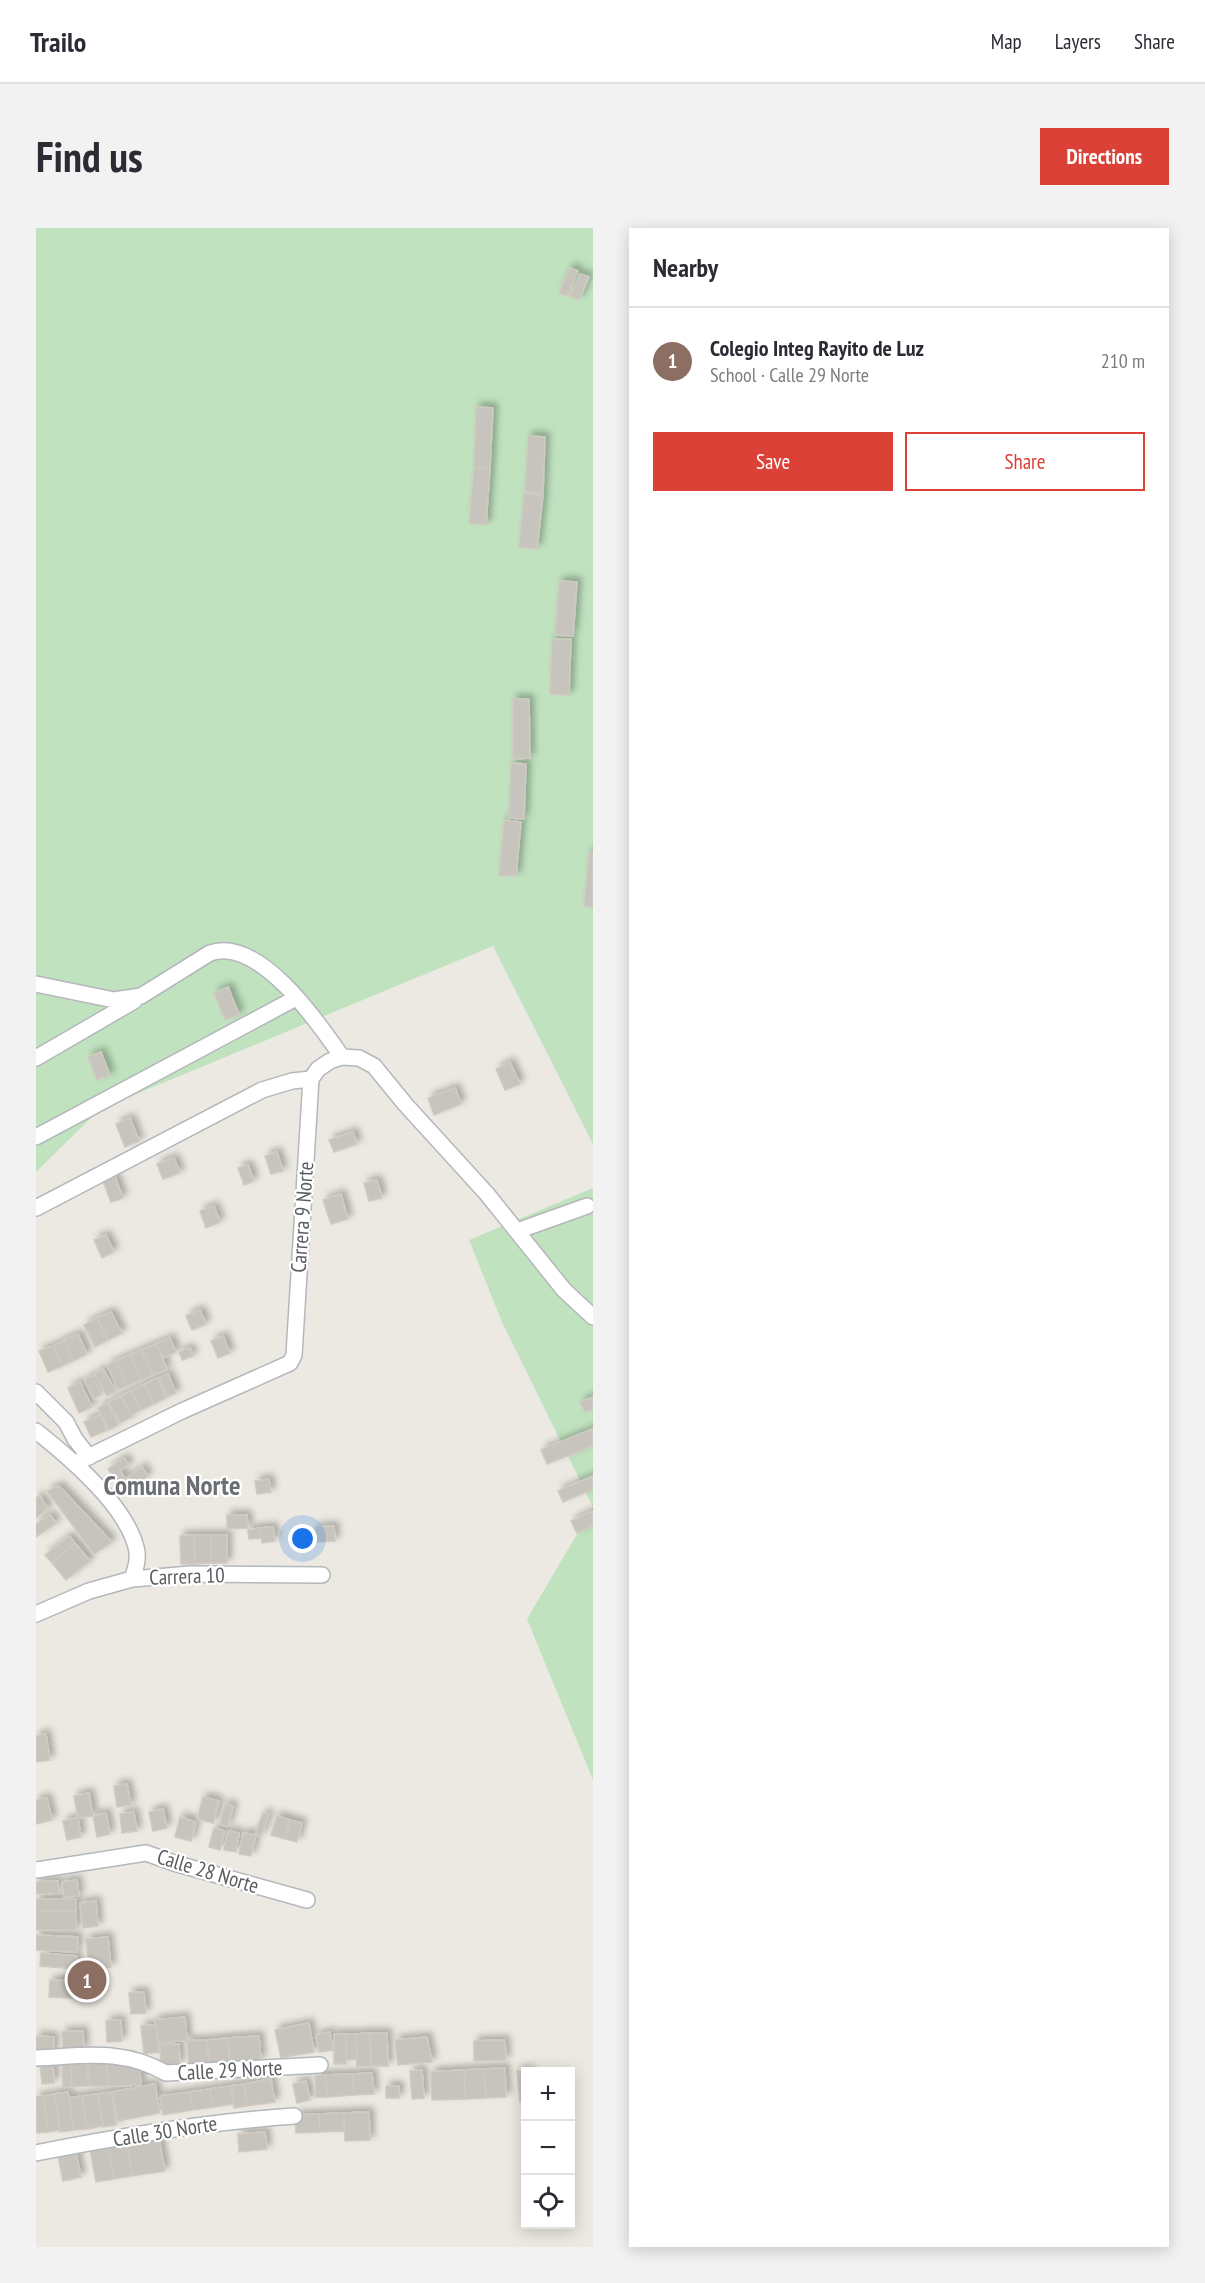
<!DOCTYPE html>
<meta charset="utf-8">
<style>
body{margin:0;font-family:"PT Sans Narrow",sans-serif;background:#f2f2f3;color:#2b2b33}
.controls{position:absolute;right:18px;bottom:18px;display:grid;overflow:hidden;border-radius:0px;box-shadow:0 3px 15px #0003}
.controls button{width:54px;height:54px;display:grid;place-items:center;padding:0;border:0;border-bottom:2px solid #e1e1e2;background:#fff;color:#2b2b33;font:30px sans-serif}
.you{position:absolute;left:267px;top:1311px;width:21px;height:21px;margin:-15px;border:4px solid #fff;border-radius:50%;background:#1a73e8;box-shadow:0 0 0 9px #1a73e833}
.badge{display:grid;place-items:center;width:39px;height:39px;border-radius:50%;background:#dc4137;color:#fff;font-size:20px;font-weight:700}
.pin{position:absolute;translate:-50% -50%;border:3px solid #fff;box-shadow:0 2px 6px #0006}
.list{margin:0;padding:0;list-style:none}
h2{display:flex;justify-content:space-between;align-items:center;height:78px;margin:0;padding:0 24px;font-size:26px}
h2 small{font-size:20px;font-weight:400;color:#7c7c81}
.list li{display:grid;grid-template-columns:39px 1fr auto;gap:18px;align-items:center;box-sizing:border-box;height:108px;padding:0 24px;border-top:2px solid #e1e1e2}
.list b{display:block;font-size:22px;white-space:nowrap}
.list p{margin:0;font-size:20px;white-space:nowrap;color:#7c7c81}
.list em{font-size:20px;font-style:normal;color:#7c7c81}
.actions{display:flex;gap:12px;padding:18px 24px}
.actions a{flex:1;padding:14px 0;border:2px solid #dc4137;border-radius:0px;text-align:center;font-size:21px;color:#dc4137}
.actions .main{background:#dc4137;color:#fff}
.icon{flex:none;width:33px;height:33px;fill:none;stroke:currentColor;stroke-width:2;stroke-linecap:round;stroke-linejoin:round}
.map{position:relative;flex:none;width:557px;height:2019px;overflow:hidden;border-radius:0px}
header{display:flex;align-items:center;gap:36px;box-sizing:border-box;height:84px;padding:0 30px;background:#fff;border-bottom:2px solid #e1e1e2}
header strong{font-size:28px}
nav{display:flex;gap:33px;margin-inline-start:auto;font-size:21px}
.intro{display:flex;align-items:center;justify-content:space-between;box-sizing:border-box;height:144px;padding:0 36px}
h1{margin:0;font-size:42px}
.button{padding:15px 27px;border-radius:0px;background:#dc4137;color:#fff;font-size:21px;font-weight:700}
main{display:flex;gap:36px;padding:0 36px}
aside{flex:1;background:#fff;border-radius:0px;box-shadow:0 3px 15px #0003}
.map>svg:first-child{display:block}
.green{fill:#c0e2bf}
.building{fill:#c7c4be;stroke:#d0cac0;stroke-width:1.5;filter:url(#shadow)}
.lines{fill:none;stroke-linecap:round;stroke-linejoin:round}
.street-casing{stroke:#b4b7bb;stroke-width:18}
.street{stroke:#fff;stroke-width:15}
.labels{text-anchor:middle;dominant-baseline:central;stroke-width:4.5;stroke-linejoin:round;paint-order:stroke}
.street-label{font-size:21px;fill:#5a5d61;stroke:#fff}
.district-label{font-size:27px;font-weight:bold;fill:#6b6f73;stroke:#fff}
</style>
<header>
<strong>Trailo</strong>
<nav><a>Map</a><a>Layers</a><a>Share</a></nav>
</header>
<div class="intro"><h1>Find us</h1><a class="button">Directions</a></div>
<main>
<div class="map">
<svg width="557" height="2019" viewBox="0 0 557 2019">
<defs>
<filter id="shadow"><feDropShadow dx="4.5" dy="-4.5" stdDeviation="3" flood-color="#0004"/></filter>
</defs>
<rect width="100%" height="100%" fill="#ebe9e1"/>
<!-- green -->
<path class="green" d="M0,0H557V916L457,718L64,881L0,944Z
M557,960V1552L491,1391L557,1279L466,1094L433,1012Z"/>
<!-- building -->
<path class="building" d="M534,40L542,43L532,68L523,65Z
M544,46L553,49L543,72L534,68Z
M440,179L457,180L454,240L438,239Z
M492,208L509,209L507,265L489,264Z
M438,239L454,240L450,297L433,295Z
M488,265L507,267L501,321L483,319Z
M523,353L541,354L537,408L519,407Z
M516,411H535L533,467L514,466Z
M477,471H493L494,530L477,531Z
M475,535L490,536L488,591L473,590Z
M468,592L485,594L480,648L463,647Z
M553,624L557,625V679L548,678Z
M192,759L203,786L189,792L178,765Z
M65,824L74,847L61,852L52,829Z
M474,834L484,856L469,862L460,841Z
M419,860L425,876L398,887L392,870Z
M94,890L103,913L89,919L80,896Z
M317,904L321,916L298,924L293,912Z
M241,924L247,943L235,946L229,928Z
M138,930L144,945L127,951L121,936Z
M212,937L218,953L208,957L202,940Z
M79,949L87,970L75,974L67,953Z
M341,952L346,970L333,973L328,955Z
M305,966L312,991L295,996L287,972Z
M178,978L184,994L170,1000L164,983Z
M70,1007L78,1024L66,1030L58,1012Z
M164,1082L170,1096L156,1102L150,1088Z
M75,1084L86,1105L72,1112L61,1090Z
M61,1090L72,1112L59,1119L48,1097Z
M42,1106L51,1126L37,1133L28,1112Z
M187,1108L194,1125L182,1130L175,1113Z
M134,1110L140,1124L127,1130L120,1116Z
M28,1112L37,1133L26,1138L17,1118Z
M120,1116L131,1141L117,1147L105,1122Z
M17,1118L26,1138L12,1144L3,1123Z
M154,1120L157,1128L146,1132L143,1124Z
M105,1122L117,1147L105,1152L94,1127Z
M94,1127L105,1152L91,1158L80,1133Z
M80,1133L91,1158L82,1162L71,1137Z
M67,1141L80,1163L71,1168L58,1146Z
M132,1146L140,1165L131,1169L123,1150Z
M56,1148L66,1166L58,1171L48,1152Z
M121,1150L130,1170L118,1176L109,1156Z
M44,1154L56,1179L43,1185L32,1160Z
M109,1156L118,1176L105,1182L95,1163Z
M95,1163L105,1182L95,1187L85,1168Z
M85,1168L96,1189L84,1195L73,1174Z
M557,1169V1181L549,1184L544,1174Z
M72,1175L82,1197L73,1202L62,1180Z
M64,1187L71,1202L55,1209L48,1194Z
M556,1201L557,1218L511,1236L505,1222Z
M88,1230L93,1237L84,1243L89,1251L106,1239L112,1248L89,1265L72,1241Z
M557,1248V1261L527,1274L522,1263Z
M233,1251L235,1264L221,1266L219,1253Z
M23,1258L76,1314L58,1326L11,1263Z
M3,1268L12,1280L0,1290V1270Z
M557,1283V1298L541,1305L535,1293Z
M14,1287L20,1295L0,1309V1296Z
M191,1287H211L212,1300L191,1301Z
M298,1298L299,1313L280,1314L279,1299Z
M237,1299L239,1313L226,1315L224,1300Z
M224,1300L225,1310L213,1311L212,1302Z
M158,1307L159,1336H145L144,1308Z
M158,1307H175V1335L159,1336Z
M175,1307H191V1335H175Z
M33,1308L39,1315L16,1335L9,1327Z
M39,1315L54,1333L30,1352L16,1335Z
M10,1506L14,1532L0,1534V1508Z
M91,1556L95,1577L81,1579L78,1558Z
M53,1565L57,1588L42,1590L38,1568Z
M167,1569L183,1573L177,1595L161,1591Z
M11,1570L16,1592L0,1596V1572Z
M189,1576L197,1578L192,1598L184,1596Z
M127,1581L131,1600L117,1603L113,1584Z
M98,1584L101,1603L86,1605L84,1586Z
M70,1585L74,1606L61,1609L57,1588Z
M227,1585L233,1587L225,1608L219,1606Z
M241,1588L254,1592L249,1611L235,1607Z
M144,1589L160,1594L155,1613L139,1609Z
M42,1590L45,1609L31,1612L27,1593Z
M254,1592L266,1595L261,1614L249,1611Z
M178,1600L189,1603L184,1622L173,1619Z
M192,1603L203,1605L200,1624L188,1622Z
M207,1605L220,1607L215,1628L203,1626Z
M41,1652L43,1668L28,1669L26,1654Z
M22,1653L23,1665L0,1666V1654Z
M0,1671H40V1683H0Z
M60,1673L62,1698L47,1700L44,1675Z
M0,1683H40V1702H0Z
M0,1707L42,1709L41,1724L0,1722Z
M72,1709L75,1739L53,1741L50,1711Z
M5,1725L41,1728L40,1741L4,1738Z
M40,1741L62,1743L61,1758L39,1756Z
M14,1752L37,1753L36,1770L13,1769Z
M108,1764L110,1785L95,1786L93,1765Z
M149,1789L151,1812L122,1815L119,1792Z
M85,1792L86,1813L71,1814L70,1793Z
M273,1795L278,1824L245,1830L239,1802Z
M120,1797L123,1824L108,1826L105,1798Z
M47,1803L48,1822L27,1824L26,1804Z
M294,1804L297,1822L283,1824L280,1807Z
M334,1805L335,1838L321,1839L320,1806Z
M334,1805H351L352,1838H335Z
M298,1806H310V1836H298Z
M310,1806H320L321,1831L310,1832Z
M0,1808L18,1809L17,1827H0Z
M223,1808L225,1833L194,1835L192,1810Z
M391,1809L396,1834L362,1837L359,1812Z
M192,1810L194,1835L173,1837L171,1812Z
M171,1812L173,1837L153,1838L151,1813Z
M469,1812L470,1832L438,1833V1813Z
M143,1816L144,1837L125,1838L124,1817Z
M71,1834L103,1835L105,1857L72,1858Z
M71,1834L72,1858H52V1836Z
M17,1836L18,1855L6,1856L4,1837Z
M35,1836L36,1859H27L26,1837Z
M35,1836H52V1858L36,1859Z
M469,1840L470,1869L450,1870L448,1841Z
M448,1841L450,1870L429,1871L428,1842Z
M386,1842L388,1870L376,1871L374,1843Z
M428,1842L429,1871L396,1872L395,1844Z
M494,1842V1844H490V1874H484L481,1843Z
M336,1845L338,1866L318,1867L317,1846Z
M317,1846L318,1867L291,1869L290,1847Z
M290,1847L291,1869H280L279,1848Z
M235,1851L239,1874L211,1878L208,1856Z
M270,1853L274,1872L261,1875L257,1856Z
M119,1856L124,1885L82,1893L76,1864Z
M208,1856L211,1878L198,1880L195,1858Z
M195,1858L198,1876L177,1879L174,1861Z
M350,1858H363V1870H350Z
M174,1861L177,1879L157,1882L154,1864Z
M32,1864L38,1902L24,1904L19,1866Z
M75,1864L80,1897L67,1899L62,1866Z
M154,1864L157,1882L127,1887L124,1868Z
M19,1866L24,1902L13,1904L7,1868Z
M62,1866L67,1898L51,1901L46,1868Z
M7,1868L13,1904L1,1905L0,1869Z
M46,1868L51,1901L38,1902L33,1870Z
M333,1884L334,1912L309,1913L308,1885Z
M308,1885V1903L284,1904L283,1886Z
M283,1886L284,1904L260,1905L259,1887Z
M229,1904L231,1921L203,1924L202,1906Z
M123,1911L129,1943L96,1948L91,1916Z
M91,1916L96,1948L78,1951L73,1919Z
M73,1919L78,1951L60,1954L54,1922Z
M40,1925L45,1949L27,1953L22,1928Z"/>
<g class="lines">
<defs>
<path id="street" d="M0,756L78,772L105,768L174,725C223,708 282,794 306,829
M0,830L98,773
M0,909L260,770
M0,980L226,862L256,853L275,851
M481,1003L551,978
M0,1164L30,1194L39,1211L53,1229
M0,1203C33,1229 89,1276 100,1319C103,1330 100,1340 96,1351
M40,1235L146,1183L254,1135L258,1127L275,851L282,841L294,833L306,829L323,830L338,838L369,876L451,966L528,1062L557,1089
M0,1386L53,1363L96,1351L155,1346L286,1347
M0,1642L110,1625L138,1635L271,1672
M0,1830C48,1828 86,1820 130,1845L284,1837
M0,1925C85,1908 171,1894 258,1888"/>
</defs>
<!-- street casing -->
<use href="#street" class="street-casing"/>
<!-- street -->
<use href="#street" class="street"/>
</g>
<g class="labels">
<!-- street labels -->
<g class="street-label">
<text transform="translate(266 989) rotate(-86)">Carrera 9 Norte</text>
<text transform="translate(151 1348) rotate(-2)">Carrera 10</text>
<text transform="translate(172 1643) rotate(17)">Calle 28 Norte</text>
<text transform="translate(194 1842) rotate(-3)">Calle 29 Norte</text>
<text transform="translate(129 1903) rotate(-9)">Calle 30 Norte</text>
</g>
<!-- district labels -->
<g class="district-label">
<text x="136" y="1257">Comuna Norte</text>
</g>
</g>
</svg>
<div class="controls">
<button>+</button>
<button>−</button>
<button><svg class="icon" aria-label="locate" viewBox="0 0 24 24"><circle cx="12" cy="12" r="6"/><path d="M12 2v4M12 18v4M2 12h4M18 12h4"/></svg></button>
</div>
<div class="you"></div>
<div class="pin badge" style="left:51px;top:1752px;background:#8d6e63">1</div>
</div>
<aside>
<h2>Nearby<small></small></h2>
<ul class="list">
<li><span class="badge" style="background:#8d6e63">1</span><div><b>Colegio Integ Rayito de Luz</b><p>School · Calle 29 Norte</p></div><em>210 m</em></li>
</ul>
<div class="actions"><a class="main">Save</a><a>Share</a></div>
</aside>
</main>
